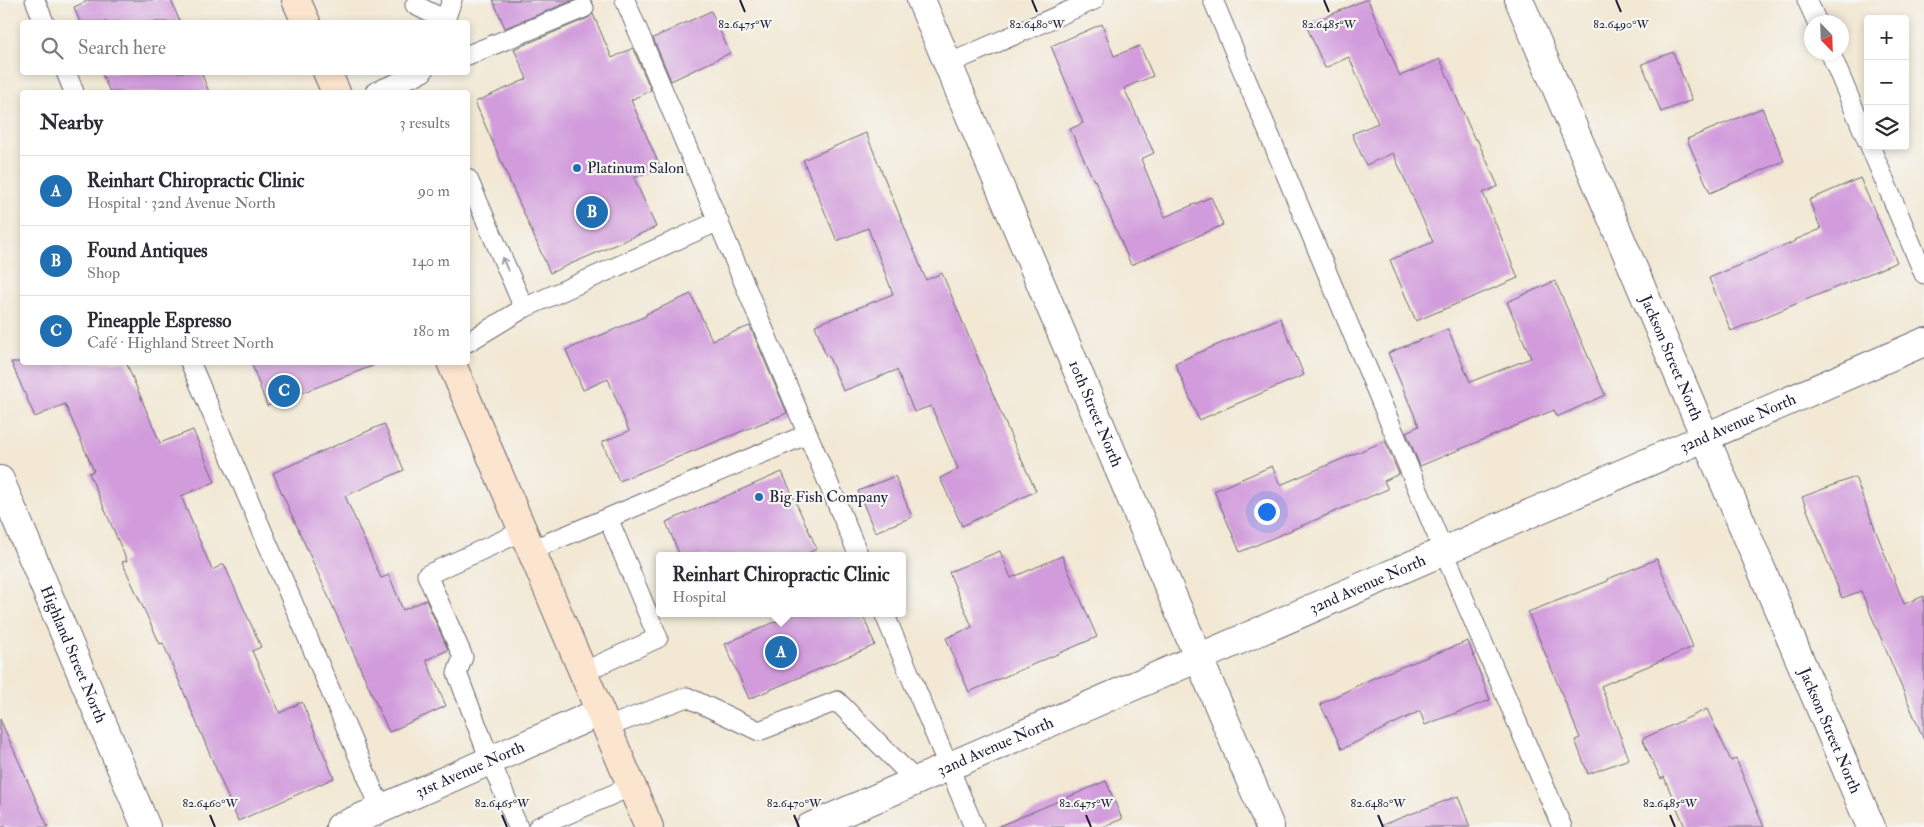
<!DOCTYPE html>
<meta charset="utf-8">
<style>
body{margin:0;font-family:"IM FELL Double Pica",serif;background:#f7f7f7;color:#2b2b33}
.controls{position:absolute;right:15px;top:15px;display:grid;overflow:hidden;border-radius:5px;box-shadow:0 2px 8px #0003}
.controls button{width:45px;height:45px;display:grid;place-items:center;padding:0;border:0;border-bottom:1px solid #e1e1e2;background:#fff;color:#2b2b33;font:25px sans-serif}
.compass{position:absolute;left:1804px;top:15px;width:45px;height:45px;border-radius:50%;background:#fff;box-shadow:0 2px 8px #0003;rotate:157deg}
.you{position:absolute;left:1266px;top:511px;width:18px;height:18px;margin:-12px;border:4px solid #fff;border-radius:50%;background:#1a73e8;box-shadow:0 0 0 8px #1a73e833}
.badge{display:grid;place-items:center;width:32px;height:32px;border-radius:50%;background:#1f6fb2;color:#fff;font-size:16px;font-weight:700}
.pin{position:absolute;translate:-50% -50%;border:2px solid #fff;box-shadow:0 1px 5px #0006}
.popup{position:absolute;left:656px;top:552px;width:250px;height:65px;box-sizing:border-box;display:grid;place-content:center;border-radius:5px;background:#fff;filter:drop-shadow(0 1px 4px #0005);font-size:16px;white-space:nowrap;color:#7c7c81}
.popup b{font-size:19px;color:#2b2b33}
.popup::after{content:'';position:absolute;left:50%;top:100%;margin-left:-10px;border:10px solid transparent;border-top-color:#fff}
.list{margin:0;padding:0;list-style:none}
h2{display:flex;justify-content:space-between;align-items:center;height:65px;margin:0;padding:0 20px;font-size:21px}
h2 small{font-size:16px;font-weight:400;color:#7c7c81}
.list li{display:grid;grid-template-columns:32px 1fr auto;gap:15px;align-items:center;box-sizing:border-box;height:70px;padding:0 20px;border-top:1px solid #e1e1e2}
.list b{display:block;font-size:19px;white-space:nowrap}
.list p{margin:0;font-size:16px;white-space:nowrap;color:#7c7c81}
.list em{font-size:16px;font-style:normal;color:#7c7c81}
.icon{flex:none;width:28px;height:28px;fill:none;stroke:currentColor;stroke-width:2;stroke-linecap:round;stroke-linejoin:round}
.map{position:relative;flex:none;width:1924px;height:827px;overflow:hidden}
.search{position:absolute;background:#fff;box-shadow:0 2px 8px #0003;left:20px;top:20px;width:450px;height:55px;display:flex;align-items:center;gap:12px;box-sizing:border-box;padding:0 18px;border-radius:5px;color:#7c7c81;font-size:19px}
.panel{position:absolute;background:#fff;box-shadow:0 2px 8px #0003;left:20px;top:90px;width:450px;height:275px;border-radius:5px}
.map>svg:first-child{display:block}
.building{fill:#d29cdc}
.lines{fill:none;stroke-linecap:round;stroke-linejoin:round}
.lane-casing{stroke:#6b6771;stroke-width:21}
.street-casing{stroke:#6b6771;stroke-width:30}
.secondary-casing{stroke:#6b6771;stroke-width:30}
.lane{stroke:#fff;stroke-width:19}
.street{stroke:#fff;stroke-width:28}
.secondary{stroke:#fce5cf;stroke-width:28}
.oneway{stroke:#9c9ca7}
.ticks{fill:none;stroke:#22223b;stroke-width:2}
.poi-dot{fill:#1f6fb2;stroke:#f6f6f2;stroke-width:2}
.labels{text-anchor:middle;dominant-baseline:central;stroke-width:4.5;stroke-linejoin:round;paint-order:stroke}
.poi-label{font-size:16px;fill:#22223b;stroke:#f6f6f2;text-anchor:start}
.street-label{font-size:16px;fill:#22223b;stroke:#f6f6f2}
.ticks-label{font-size:12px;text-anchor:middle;fill:#22223b;stroke:#f6f6f2;stroke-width:4.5;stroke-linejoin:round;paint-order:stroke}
</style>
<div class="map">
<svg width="1924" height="827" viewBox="0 0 1924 827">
<rect width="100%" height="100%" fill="#f6f6f2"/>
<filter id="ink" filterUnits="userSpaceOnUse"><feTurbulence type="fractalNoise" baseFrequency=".02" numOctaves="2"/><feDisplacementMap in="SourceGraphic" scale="10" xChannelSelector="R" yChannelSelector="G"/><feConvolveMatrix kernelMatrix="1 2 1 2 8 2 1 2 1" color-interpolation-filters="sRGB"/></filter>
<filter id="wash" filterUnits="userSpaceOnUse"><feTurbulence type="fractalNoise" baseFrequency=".0096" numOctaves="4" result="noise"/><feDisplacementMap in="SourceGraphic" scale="20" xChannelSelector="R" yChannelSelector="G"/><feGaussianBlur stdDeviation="1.12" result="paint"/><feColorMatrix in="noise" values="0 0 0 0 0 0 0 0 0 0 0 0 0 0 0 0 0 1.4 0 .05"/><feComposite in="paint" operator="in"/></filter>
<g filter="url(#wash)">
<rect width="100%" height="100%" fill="#f2e8d4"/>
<g id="blocks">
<!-- building -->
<path class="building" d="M90,0H171L180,22H80L74,7Z
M493,0H574L505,28Z
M1365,0H1368L1400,76L1440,59L1475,140L1477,139L1498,186L1483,193L1518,278L1416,321L1390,260L1433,242L1393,153L1366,165L1352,134L1378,123L1349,57L1325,68L1306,25Z
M711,11L730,53L671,81L653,38Z
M593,14L612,58L633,48L651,90L631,100L660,167L634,178L656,227L550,273L475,102L527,79L514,49L588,18Z
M1102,24L1114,56L1140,46L1153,76L1124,88L1154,153L1141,159L1165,217L1211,197L1223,225L1131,265L1095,180L1094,181L1070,129L1083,123L1051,46Z
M1673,52L1692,100L1661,112L1642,64Z
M101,72H201L209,92H110Z
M1762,108L1784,161L1710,193L1687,139Z
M866,133L926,280L942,273L1012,439L1036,491L962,526L940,478L958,469L931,406L914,412L897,370L843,391L828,355L826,356L815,325L893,294L868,228L837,241L803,160Z
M1860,178L1897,262L1731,331L1709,278L1796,241L1795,240L1821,229L1809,200Z
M1555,281L1605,395L1557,417L1554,410L1420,466L1406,432L1419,426L1388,353L1448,329L1470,382L1531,358L1507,302Z
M691,294L712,340L750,326L787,413L619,481L602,442L629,431L608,379L583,390L566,350L646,316V314Z
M1280,318L1304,375L1199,420L1175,363Z
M11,362H126L160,443L193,430L215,482L181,496L212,570L224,564L261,647L252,651L280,713L302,702L334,778L238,821L163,643L160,644L122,562L127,561L89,473L94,471L65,404L35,417Z
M251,362H375V365L267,406Z
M384,424L404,470L345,496L381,578L389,575L403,610L426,600L448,650L426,660L446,706L389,732L273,473Z
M1385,441L1399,474L1384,481L1388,489L1240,552L1214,491L1272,466L1280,485Z
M782,472L817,549L801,556H680L666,522Z
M895,476L912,517L875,532L858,491Z
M1855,477L1904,604L1924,596V740L1861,591L1842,598L1802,497Z
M1000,551L1011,578L1062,556L1097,637L969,692L946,638L972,627L949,572Z
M1657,559L1693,647L1601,686L1629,759L1588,774L1575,740L1580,738L1528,612L1608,581V579Z
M795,613H862L875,645L749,699L725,644Z
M1468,641L1490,700L1425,725L1420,711L1342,749L1320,704L1373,678Z
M1707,709L1731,761L1736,759L1764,827H1685L1664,777L1661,779L1642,739Z
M0,719L48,827H0Z
M1106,781L1122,819L1102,827H997Z
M1458,796L1470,827H1382V825Z"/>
</g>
</g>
<g filter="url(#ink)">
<use href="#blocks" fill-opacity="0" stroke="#6b6771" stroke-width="1"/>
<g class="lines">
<defs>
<path id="lane" d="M35,0L44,22
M625,0L859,556
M1213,0L1444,552L1562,827
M1807,0L1817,22
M415,5L445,20
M446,22L445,20L452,0
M1830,52L1868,142
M468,55L584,8
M948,64L1094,0
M66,72L74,92
M375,92L423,72
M1870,146L1924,274
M468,179L524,308
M468,342L524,308L719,221
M190,362L381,809
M608,518L808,434
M531,550L608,518L658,638L583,672
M884,613L974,827
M607,727L687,697L759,731L837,701L916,781
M518,827L490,760L457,673L463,657L427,575L523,531
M538,827L632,786"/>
<g id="street">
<path id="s1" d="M921,0L1270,827"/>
<path id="s2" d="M1519,0L1871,827"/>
<path id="s3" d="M0,480L146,827"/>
<path id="s4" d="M340,827L600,712"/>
<path id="s5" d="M810,827L1924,342"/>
</g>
<path id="secondary" d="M296,0L306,22
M327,72L336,92
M451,362L649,827"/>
</defs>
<!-- lane casing -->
<use href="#lane" class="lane-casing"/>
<!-- street casing -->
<use href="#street" class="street-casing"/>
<!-- secondary casing -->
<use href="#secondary" class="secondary-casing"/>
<!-- lane -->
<use href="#lane" class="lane"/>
<!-- street -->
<use href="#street" class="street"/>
<!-- secondary -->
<use href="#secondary" class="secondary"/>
</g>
<!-- one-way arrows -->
<defs><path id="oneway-shaft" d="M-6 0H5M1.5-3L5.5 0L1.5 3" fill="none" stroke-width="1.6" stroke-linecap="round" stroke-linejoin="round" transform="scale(1.25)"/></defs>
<use class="oneway" href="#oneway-shaft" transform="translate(505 264) rotate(-114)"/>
</g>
<!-- ticks -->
<path class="ticks" d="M740,0L745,12M1032,0L1037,12M1324,0L1329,12M1616,0L1621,12M210,815L215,827M502,815L507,827M794,815L799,827M1086,815L1091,827M1378,815L1383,827M1670,815L1675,827"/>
<!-- markers -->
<g class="poi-dot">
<circle cx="577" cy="168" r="5"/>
<circle cx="759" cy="497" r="5"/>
</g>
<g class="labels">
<!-- poi labels -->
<g class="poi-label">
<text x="587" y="168">Platinum Salon</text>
<text x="769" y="497">Big Fish Company</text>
</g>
<!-- street labels -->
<g class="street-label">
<text stroke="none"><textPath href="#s2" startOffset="389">Jackson Street North</textPath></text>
<text stroke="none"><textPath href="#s1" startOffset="449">10th Street North</textPath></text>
<text stroke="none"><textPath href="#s5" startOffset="1012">32nd Avenue North</textPath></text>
<text stroke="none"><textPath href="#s5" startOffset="608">32nd Avenue North</textPath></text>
<text stroke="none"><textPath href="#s3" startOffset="189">Highland Street North</textPath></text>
<text stroke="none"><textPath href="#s2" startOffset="794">Jackson Street North</textPath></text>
<text stroke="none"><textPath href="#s5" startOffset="202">32nd Avenue North</textPath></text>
<text stroke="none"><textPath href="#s4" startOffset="142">31st Avenue North</textPath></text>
</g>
</g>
<g class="ticks-label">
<text x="745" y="28">82.6475°W</text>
<text x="1037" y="28">82.6480°W</text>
<text x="1329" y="28">82.6485°W</text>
<text x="1621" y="28">82.6490°W</text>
<text x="210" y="807">82.6460°W</text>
<text x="502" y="807">82.6465°W</text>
<text x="794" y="807">82.6470°W</text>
<text x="1086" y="807">82.6475°W</text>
<text x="1378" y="807">82.6480°W</text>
<text x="1670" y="807">82.6485°W</text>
</g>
</svg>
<div class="controls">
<button>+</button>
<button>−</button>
<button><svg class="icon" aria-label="layers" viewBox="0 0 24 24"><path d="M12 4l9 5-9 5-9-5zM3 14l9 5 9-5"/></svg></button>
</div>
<svg class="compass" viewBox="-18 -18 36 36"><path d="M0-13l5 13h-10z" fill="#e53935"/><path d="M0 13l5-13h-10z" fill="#7c7c81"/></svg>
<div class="you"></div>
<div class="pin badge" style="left:781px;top:652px">A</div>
<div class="popup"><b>Reinhart Chiropractic Clinic</b>Hospital</div>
<div class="pin badge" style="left:592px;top:212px">B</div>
<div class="pin badge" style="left:284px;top:391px">C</div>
<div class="search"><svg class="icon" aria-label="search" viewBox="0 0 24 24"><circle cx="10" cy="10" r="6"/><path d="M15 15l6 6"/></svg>Search here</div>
<section class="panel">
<h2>Nearby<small>3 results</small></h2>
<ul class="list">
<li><span class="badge">A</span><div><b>Reinhart Chiropractic Clinic</b><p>Hospital · 32nd Avenue North</p></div><em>90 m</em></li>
<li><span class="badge">B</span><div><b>Found Antiques</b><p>Shop</p></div><em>140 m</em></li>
<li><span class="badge">C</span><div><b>Pineapple Espresso</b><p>Café · Highland Street North</p></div><em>180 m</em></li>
</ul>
</section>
</div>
